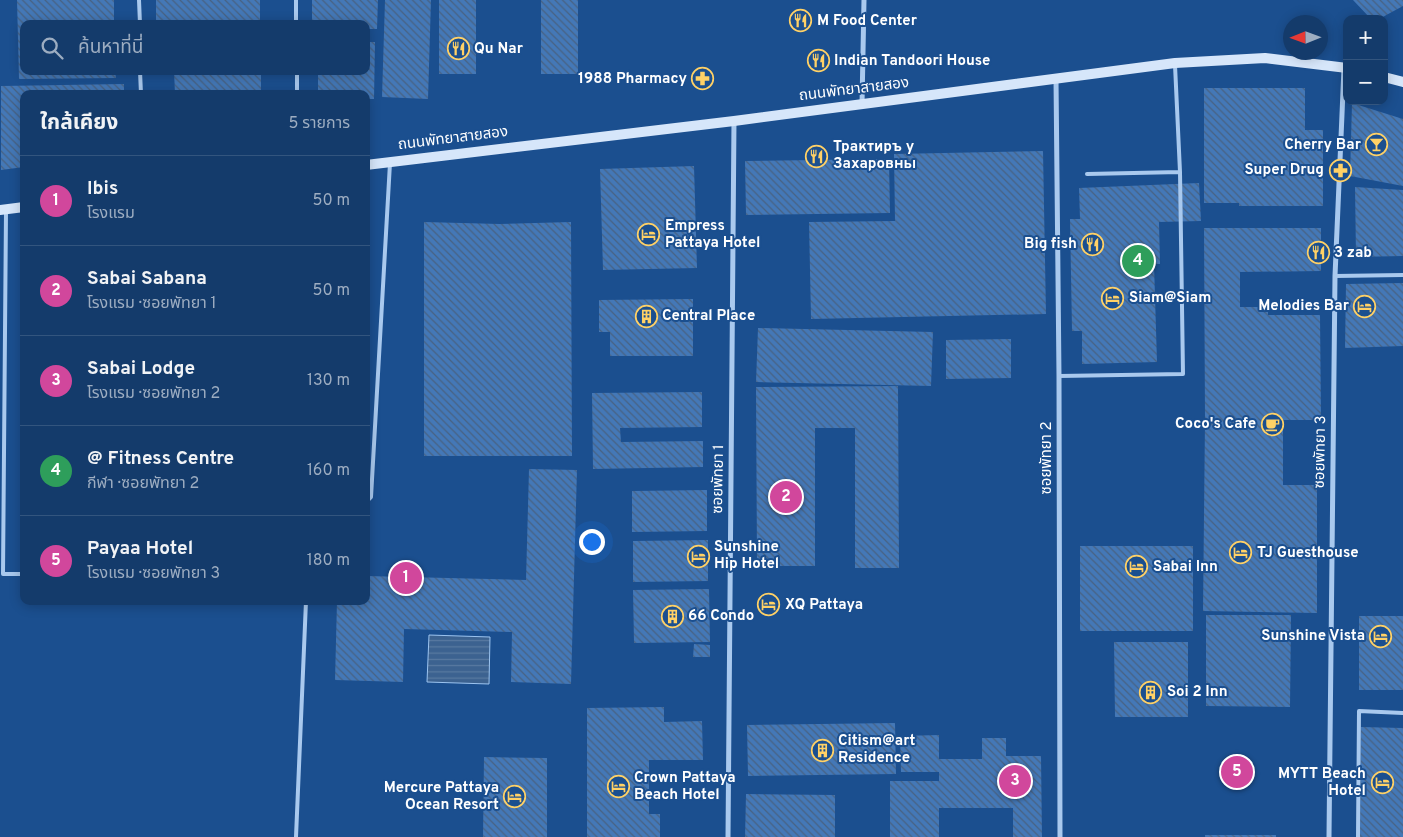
<!DOCTYPE html>
<html lang="th">
<meta charset="utf-8">
<style>
body{margin:0;font-family:Overpass,"Noto Sans Thai",sans-serif;background:#1d4271;color:#f1f3f6}
.controls{position:absolute;right:15px;top:15px;display:grid;overflow:hidden;border-radius:10px;box-shadow:0 2px 12px #0003}
.controls button{width:45px;height:45px;display:grid;place-items:center;padding:0;border:0;border-bottom:1px solid #33557e;background:#143b6b;color:#f1f3f6;font:25px sans-serif}
.compass{position:absolute;left:1283px;top:15px;width:45px;height:45px;border-radius:50%;background:#143b6b;box-shadow:0 2px 12px #0003;rotate:269deg}
.you{position:absolute;left:591px;top:541px;width:18px;height:18px;margin:-12px;border:4px solid #fff;border-radius:50%;background:#1a73e8;box-shadow:0 0 0 8px #1a73e833}
.badge{display:grid;place-items:center;width:32px;height:32px;border-radius:50%;background:#8bbbb9;color:#fff;font-size:16px;font-weight:700}
.pin{position:absolute;translate:-50% -50%;border:2px solid #fff;box-shadow:0 1px 5px #0006}
.list{margin:0;padding:0;list-style:none}
h2{display:flex;justify-content:space-between;align-items:center;height:65px;margin:0;padding:0 20px;font-size:21px}
h2 small{font-size:16px;font-weight:400;color:#9dadc1}
.list li{display:grid;grid-template-columns:32px 1fr auto;gap:15px;align-items:center;box-sizing:border-box;height:90px;padding:0 20px;border-top:1px solid #33557e}
.list b{display:block;font-size:19px;white-space:nowrap}
.list p{margin:0;font-size:16px;white-space:nowrap;color:#9dadc1}
.list em{font-size:16px;font-style:normal;color:#9dadc1}
.icon{flex:none;width:28px;height:28px;fill:none;stroke:currentColor;stroke-width:2;stroke-linecap:round;stroke-linejoin:round}
.map{position:relative;flex:none;width:1403px;height:837px;overflow:hidden}
.search{position:absolute;background:#143b6b;box-shadow:0 2px 12px #0003;left:20px;top:20px;width:350px;height:55px;display:flex;align-items:center;gap:12px;box-sizing:border-box;padding:0 18px;border-radius:10px;color:#9dadc1;font-size:19px}
.panel{position:absolute;background:#143b6b;box-shadow:0 2px 12px #0003;left:20px;top:90px;width:350px;height:515px;border-radius:10px}
.map>svg:first-child{display:block}
.water{fill:url(#water-rules);stroke:#9cc4f0}
.building{fill:url(#building-back-hatch)}
.lines{fill:none;stroke-linecap:round;stroke-linejoin:round}
.service{stroke:#a9c9ee;stroke-width:4}
.minor{stroke:#a9c9ee;stroke-width:5}
.secondary{stroke:#d6e6fa;stroke-width:10}
.labels{text-anchor:middle;dominant-baseline:central;stroke-width:4;stroke-linejoin:round;paint-order:stroke}
.poi-label{font-size:15px;font-weight:bold;fill:#fff;stroke:#1b4f8f;text-anchor:start}
.street-label{font-size:15px;fill:#fff;stroke:#1b4f8f}
</style>
<div class="map">
<svg width="1403" height="837" viewBox="0 0 1403 837">
<defs>
<pattern id="water-rules" width="6" height="5" patternUnits="userSpaceOnUse" patternTransform="scale(1.25)"><rect width="6" height="5" fill="#3c6290"/><path d="M0 2.5h6" fill="none" stroke="#597aa1"/></pattern>
<pattern id="building-back-hatch" width="6" height="6" patternUnits="userSpaceOnUse" patternTransform="scale(1.25)"><rect width="6" height="6" fill="#4478b7"/><path d="M-1 5l2 2M0 0l6 6M5-1l2 2" fill="none" stroke="#486282"/></pattern>
</defs>
<rect width="100%" height="100%" fill="#1b4f8f"/>
<!-- water -->
<path class="water" d="M429,635L490,637L489,684L427,682Z"/>
<!-- building -->
<path class="building" d="M17,0H114V24H24V71H115L116,78L19,79Z
M156,0H260V24H156Z
M312,0H378L377,29H366V24H312Z
M385,0H431L428,99L382,97Z
M439,0H476V74H439Z
M541,0H578V74H541Z
M1353,0H1403V6L1379,19H1371Z
M366,42H375L374,99H366V94H318V71H366Z
M174,71H261V94H175Z
M124,84V94H24V167L1,170V86Z
M1204,88H1305V130H1323V206H1239V203H1204Z
M1352,103L1403,119V186L1350,176Z
M1043,151L1046,314L811,319L809,222L895,221L894,154Z
M889,159L890,213L746,215L745,161Z
M694,166L697,268L603,270L600,169Z
M1199,183L1201,221L1159,222L1160,264H1154L1157,362L1082,364V331H1072L1070,219H1080L1079,188Z
M1355,187L1403,190V256L1356,257Z
M424,222L500,224L571,222L572,456H424Z
M1204,228H1321V271L1240,272V307H1268V315H1320L1321,420H1283V485H1317V613L1203,611L1205,420Z
M1403,283V346L1345,348L1346,284Z
M693,299V356H610V332H599V300Z
M758,328L933,332L931,386L756,382Z
M1011,339V378L946,379V340Z
M898,386L899,568H855V428H815V566H757L756,387Z
M702,392V427L620,428L621,442L703,441V467L593,469L592,393Z
M529,469L577,470L571,684L511,682L512,632L404,629L403,682L335,680L337,601H366V576L526,580Z
M707,490V531L632,532V491Z
M708,540V581L633,582V541Z
M1080,546H1193V631H1080Z
M709,589L710,642L634,643L633,590Z
M1206,615H1291L1290,707L1206,706Z
M1359,616H1403V690H1359Z
M1114,642H1188V717H1115Z
M694,644L710,645V657H693Z
M664,707V722L702,721L703,760H649V814H660V837H587V708Z
M895,723L896,774L748,776L747,725Z
M1361,727L1403,728V837H1360Z
M939,735V759H982V738H1006V756H1041L1042,837H1013V808H939V837H890V781H939V772H901L900,736Z
M484,757L547,758V837H483Z
M746,794L835,795V837H745Z
M1205,835H1276V837H1205Z"/>
<g class="lines">
<!-- service -->
<path class="service" d="M139,0L140,24
M296,0V24
M140,71L141,94
M297,71V94
M1087,174L1180,172
M6,211L3,574H24
M1335,276L1403,275
M1059,376L1183,374L1180,172L1175,65
M366,502L371,497L390,163
M296,837L306,601
M1358,837L1359,711L1403,713"/>
<!-- minor -->
<path class="minor" d="M1056,79L1059,376L1060,837
M862,104L864,0
M728,837L734,121
M1329,837L1335,276L1344,68"/>
<!-- secondary -->
<path class="secondary" d="M1384,77L1403,82
M366,165L734,121L1175,63L1265,58L1347,68
M0,210L24,207"/>
</g>
<!-- icons -->
<defs>
<symbol id="restaurant-ring" viewBox="-11 -11 22 22"><circle r="9.5" fill="#1b4f8f" stroke="#ffd166" stroke-width="1.5"/><path d="M-5-6h1v4h1v-4h1v4h1v-4h1v5L-1.5 .5V6h-2V.5L-5-1ZM5-6V6H3V1.5H1.5Q1.5-4 5-6Z" fill="#ffd166"/></symbol>
<symbol id="pharmacy-ring" viewBox="-11 -11 22 22"><circle r="9.5" fill="#1b4f8f" stroke="#ffd166" stroke-width="1.5"/><path d="M-2-6h4v4h4v4h-4v4h-4v-4h-4v-4h4Z" fill="#ffd166"/></symbol>
<symbol id="bar-ring" viewBox="-11 -11 22 22"><circle r="9.5" fill="#1b4f8f" stroke="#ffd166" stroke-width="1.5"/><path d="M-6-5H6L.8 .8V4.5H3.5V6h-7V4.5H-.8V.8Z" fill="#ffd166"/></symbol>
<symbol id="hotel-ring" viewBox="-11 -11 22 22"><circle r="9.5" fill="#1b4f8f" stroke="#ffd166" stroke-width="1.5"/><path d="M-6-4.5h1.5V1H6V5H4.5V3h-9V5H-6ZM-4 0a1.8 1.8 0 1 1 3.6 0ZM.5 0V-2.5h3Q6-2.5 6 0Z" fill="#ffd166"/></symbol>
<symbol id="building-ring" viewBox="-11 -11 22 22"><circle r="9.5" fill="#1b4f8f" stroke="#ffd166" stroke-width="1.5"/><path d="M-4-6H4V6H1V3H-1V6H-4ZM-2.5-4.3h1.7v1.8h-1.7ZM.8-4.3h1.7v1.8H.8ZM-2.5-1h1.7V.8h-1.7ZM.8-1h1.7V.8H.8Z" fill="#ffd166"/></symbol>
<symbol id="cafe-ring" viewBox="-11 -11 22 22"><circle r="9.5" fill="#1b4f8f" stroke="#ffd166" stroke-width="1.5"/><path d="M-5.5-4.5H6V0H3Q3 3.5 0 3.5H-2.5Q-5.5 3.5-5.5 0ZM3-3.2v2h1.7v-2ZM-6 4.5H4V6H-6Z" fill="#ffd166"/></symbol>
</defs>
<g fill-rule="evenodd">
<use href="#restaurant-ring" x="788" y="8" width="25" height="25"/>
<use href="#restaurant-ring" x="446" y="36" width="25" height="25"/>
<use href="#restaurant-ring" x="806" y="48" width="25" height="25"/>
<use href="#pharmacy-ring" x="690" y="66" width="25" height="25"/>
<use href="#bar-ring" x="1364" y="132" width="25" height="25"/>
<use href="#restaurant-ring" x="804" y="144" width="25" height="25"/>
<use href="#pharmacy-ring" x="1328" y="158" width="25" height="25"/>
<use href="#hotel-ring" x="636" y="222" width="25" height="25"/>
<use href="#restaurant-ring" x="1080" y="232" width="25" height="25"/>
<use href="#restaurant-ring" x="1306" y="240" width="25" height="25"/>
<use href="#hotel-ring" x="1100" y="286" width="25" height="25"/>
<use href="#hotel-ring" x="1352" y="294" width="25" height="25"/>
<use href="#building-ring" x="634" y="304" width="25" height="25"/>
<use href="#cafe-ring" x="1260" y="412" width="25" height="25"/>
<use href="#hotel-ring" x="1228" y="540" width="25" height="25"/>
<use href="#hotel-ring" x="686" y="544" width="25" height="25"/>
<use href="#hotel-ring" x="1124" y="554" width="25" height="25"/>
<use href="#hotel-ring" x="756" y="592" width="25" height="25"/>
<use href="#building-ring" x="660" y="604" width="25" height="25"/>
<use href="#hotel-ring" x="1368" y="624" width="25" height="25"/>
<use href="#building-ring" x="1138" y="680" width="25" height="25"/>
<use href="#building-ring" x="810" y="738" width="25" height="25"/>
<use href="#hotel-ring" x="1370" y="770" width="25" height="25"/>
<use href="#hotel-ring" x="606" y="774" width="25" height="25"/>
<use href="#hotel-ring" x="502" y="784" width="25" height="25"/>
</g>
<g class="labels">
<!-- poi labels -->
<g class="poi-label">
<text x="817" y="21">M Food Center</text>
<text x="474" y="49">Qu Nar</text>
<text x="834" y="61">Indian Tandoori House</text>
<text x="687" y="79" text-anchor="end">1988 Pharmacy</text>
<text x="1361" y="145" text-anchor="end">Cherry Bar</text>
<text x="833" y="147">Трактиръ у<tspan x="833" dy="17">Захаровны</tspan></text>
<text x="1324" y="170" text-anchor="end">Super Drug</text>
<text x="665" y="226">Empress<tspan x="665" dy="17">Pattaya Hotel</tspan></text>
<text x="1077" y="244" text-anchor="end">Big fish</text>
<text x="1334" y="253">3 zab</text>
<text x="1129" y="298">Siam@Siam</text>
<text x="1349" y="306" text-anchor="end">Melodies Bar</text>
<text x="662" y="316">Central Place</text>
<text x="1256" y="424" text-anchor="end">Coco's Cafe</text>
<text x="714" y="547">Sunshine<tspan x="714" dy="17">Hip Hotel</tspan></text>
<text x="1257" y="553">TJ Guesthouse</text>
<text x="1153" y="567">Sabai Inn</text>
<text x="785" y="605">XQ Pattaya</text>
<text x="688" y="616">66 Condo</text>
<text x="1365" y="636" text-anchor="end">Sunshine Vista</text>
<text x="1167" y="692">Soi 2 Inn</text>
<text x="838" y="741">Citism@art<tspan x="838" dy="17">Residence</tspan></text>
<text x="1366" y="774" text-anchor="end">MYTT Beach<tspan x="1366" dy="17">Hotel</tspan></text>
<text x="634" y="778">Crown Pattaya<tspan x="634" dy="17">Beach Hotel</tspan></text>
<text x="499" y="788" text-anchor="end">Mercure Pattaya<tspan x="499" dy="17">Ocean Resort</tspan></text>
</g>
<!-- street labels -->
<g class="street-label">
<text transform="translate(854 90) rotate(-7)">ถนนพัทยาสายสอง</text>
<text transform="translate(453 139) rotate(-7)">ถนนพัทยาสายสอง</text>
<text transform="translate(1321 452) rotate(-89)">ซอยพัทยา 3</text>
<text transform="translate(1047 458) rotate(-90)">ซอยพัทยา 2</text>
<text transform="translate(719 479) rotate(-89)">ซอยพัทยา 1</text>
</g>
</g>
</svg>
<div class="controls">
<button>+</button>
<button>−</button>
</div>
<svg class="compass" viewBox="-18 -18 36 36"><path d="M0-13l5 13h-10z" fill="#e53935"/><path d="M0 13l5-13h-10z" fill="#9dadc1"/></svg>
<div class="you"></div>
<div class="pin badge" style="left:406px;top:578px;background:#d1479c">1</div>
<div class="pin badge" style="left:786px;top:497px;background:#d1479c">2</div>
<div class="pin badge" style="left:1015px;top:781px;background:#d1479c">3</div>
<div class="pin badge" style="left:1138px;top:261px;background:#2e9e5b">4</div>
<div class="pin badge" style="left:1237px;top:772px;background:#d1479c">5</div>
<div class="search"><svg class="icon" aria-label="search" viewBox="0 0 24 24"><circle cx="10" cy="10" r="6"/><path d="M15 15l6 6"/></svg>ค้นหาที่นี่</div>
<section class="panel">
<h2>ใกล้เคียง<small>5 รายการ</small></h2>
<ul class="list">
<li><span class="badge" style="background:#d1479c">1</span><div><b>Ibis</b><p>โรงแรม</p></div><em>50 m</em></li>
<li><span class="badge" style="background:#d1479c">2</span><div><b>Sabai Sabana</b><p>โรงแรม · ซอยพัทยา 1</p></div><em>50 m</em></li>
<li><span class="badge" style="background:#d1479c">3</span><div><b>Sabai Lodge</b><p>โรงแรม · ซอยพัทยา 2</p></div><em>130 m</em></li>
<li><span class="badge" style="background:#2e9e5b">4</span><div><b>@ Fitness Centre</b><p>กีฬา · ซอยพัทยา 2</p></div><em>160 m</em></li>
<li><span class="badge" style="background:#d1479c">5</span><div><b>Payaa Hotel</b><p>โรงแรม · ซอยพัทยา 3</p></div><em>180 m</em></li>
</ul>
</section>
</div>
